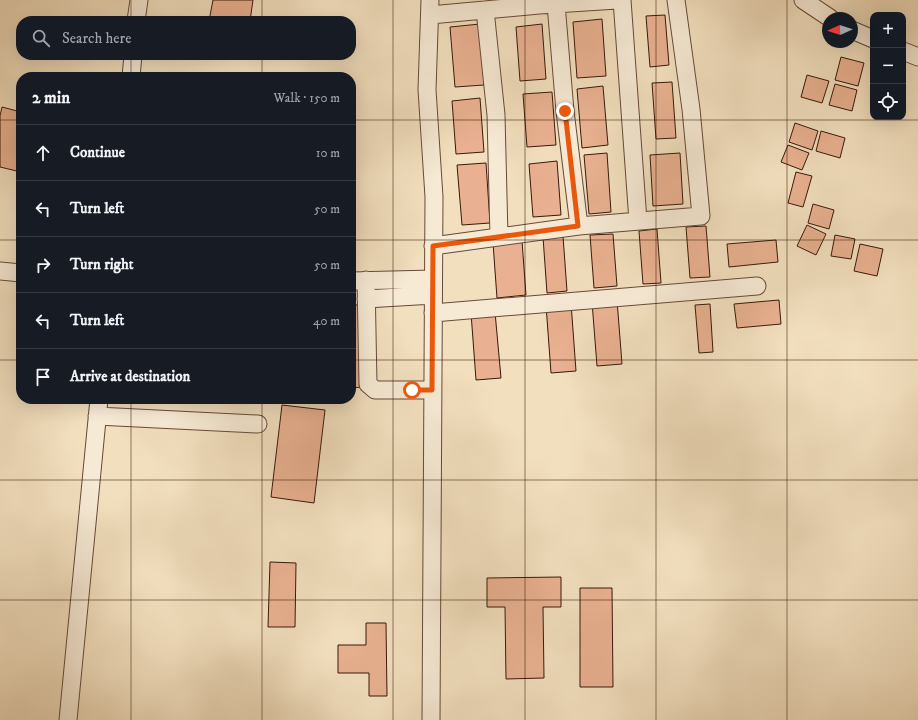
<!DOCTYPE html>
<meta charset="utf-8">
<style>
body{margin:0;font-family:"IM FELL DW Pica",serif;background:#242831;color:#f1f3f6}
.controls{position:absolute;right:12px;top:12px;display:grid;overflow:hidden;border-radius:8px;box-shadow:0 4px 16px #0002}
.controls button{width:36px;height:36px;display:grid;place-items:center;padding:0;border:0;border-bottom:1px solid #363941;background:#171b24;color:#f1f3f6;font:20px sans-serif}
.compass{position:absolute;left:822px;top:12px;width:36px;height:36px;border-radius:50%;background:#171b24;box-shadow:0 4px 16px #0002;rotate:267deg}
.stop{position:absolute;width:12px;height:12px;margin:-9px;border:3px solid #ea580c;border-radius:50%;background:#fff}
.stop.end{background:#ea580c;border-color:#fff;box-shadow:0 1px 4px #0008}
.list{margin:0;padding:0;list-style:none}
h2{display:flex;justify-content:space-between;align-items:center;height:52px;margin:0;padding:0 16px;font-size:17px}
h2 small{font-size:13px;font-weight:400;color:#9ea1a6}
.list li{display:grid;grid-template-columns:26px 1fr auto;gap:12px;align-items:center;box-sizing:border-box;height:56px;padding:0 16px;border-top:1px solid #363941}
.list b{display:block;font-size:15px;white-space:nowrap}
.list em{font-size:13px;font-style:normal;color:#9ea1a6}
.icon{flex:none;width:22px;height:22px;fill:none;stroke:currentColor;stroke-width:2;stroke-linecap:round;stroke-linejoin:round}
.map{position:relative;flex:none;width:918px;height:720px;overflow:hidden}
.search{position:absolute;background:#171b24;box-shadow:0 4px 16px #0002;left:16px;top:16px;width:340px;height:44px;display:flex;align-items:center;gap:10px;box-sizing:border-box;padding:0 14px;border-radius:16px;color:#9ea1a6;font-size:15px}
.panel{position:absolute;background:#171b24;box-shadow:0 4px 16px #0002;left:16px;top:72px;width:340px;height:332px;border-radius:16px}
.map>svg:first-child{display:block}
.building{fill:#e9b191;stroke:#38190a}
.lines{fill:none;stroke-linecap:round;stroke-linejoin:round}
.minor-casing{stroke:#664a37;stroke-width:19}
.minor{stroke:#f7ead5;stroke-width:17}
.route{stroke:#ea580c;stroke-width:5}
.grid{fill:none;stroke:#38190a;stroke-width:1;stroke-opacity:0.55}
</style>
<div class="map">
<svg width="918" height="720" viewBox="0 0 918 720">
<rect width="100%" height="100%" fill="#f2dfbe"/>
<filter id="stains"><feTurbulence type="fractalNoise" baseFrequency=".005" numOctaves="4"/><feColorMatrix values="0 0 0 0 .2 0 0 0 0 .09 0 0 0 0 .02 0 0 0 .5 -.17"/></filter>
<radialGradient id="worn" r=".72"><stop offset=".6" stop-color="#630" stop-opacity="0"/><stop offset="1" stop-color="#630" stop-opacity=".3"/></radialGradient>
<!-- building -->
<path class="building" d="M213,0H253L250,21H209Z
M665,15L669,65L650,67L646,16Z
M602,19L606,76L577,78L573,22Z
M480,24L484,85L455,87L450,27Z
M542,24L546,79L520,81L516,27Z
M841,57L864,63L858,86L835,80Z
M807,75L829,81L822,103L801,97Z
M672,82L676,138L656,139L652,83Z
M835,84L857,90L852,111L829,105Z
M603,86L608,145L582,148L577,89Z
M552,92L556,145L527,147L523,94Z
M480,98L484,152L456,154L452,101Z
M2,107L21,112V172L0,167V116Z
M795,123L818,131L812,150L789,142Z
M821,131L845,138L840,158L816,151Z
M788,145L809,153L802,170L781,162Z
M607,153L611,212L589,214L584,155Z
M680,153L683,204L653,206L650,155Z
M557,161L561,215L533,217L529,164Z
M486,163L490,223L462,225L457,165Z
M796,172L812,176L803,207L788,203Z
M813,204L834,210L829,229L808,223Z
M807,225L826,234L816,255L797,246Z
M706,226L710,277L690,278L686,227Z
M657,229L661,283L643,284L639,231Z
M613,234L617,286L594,288L590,235Z
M835,235L855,239L851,259L831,256Z
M563,236L567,291L547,293L543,237Z
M776,240L778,262L729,267L727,244Z
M522,241L526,295L497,298L493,243Z
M860,244L883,249L877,276L854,271Z
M617,300L622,364L597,366L592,302Z
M779,300L781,324L737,328L734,304Z
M571,303L576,371L551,373L546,305Z
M710,304L713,352L699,353L695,305Z
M351,305H361L364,387L351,388Z
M495,312L501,378L476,380L471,313Z
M282,405L325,410L314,503L271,497Z
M270,562L296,563L295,627H268Z
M561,577V607H543L544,678L506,679L505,607H487V578Z
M580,588H612L613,687H580Z
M366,623H386L387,696H369V673H338V645H366Z"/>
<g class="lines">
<defs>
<path id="minor" d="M430,0L427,90L434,197L431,720
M622,0L638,221
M803,0L830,18
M556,4L565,111L579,226
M485,10L496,115L499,237
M430,15L539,5L617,0
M136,21L139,0
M852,30L873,39
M903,51L918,57
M131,77L133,55
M433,246L579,226L701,216L691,109L676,0
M0,271L21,273
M366,280L368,384L375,390H432
M351,281L433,279
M366,299L433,295
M433,313L757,286
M97,416L258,424
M68,720L99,399"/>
</defs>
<!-- minor casing -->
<use href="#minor" class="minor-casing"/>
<!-- minor -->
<use href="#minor" class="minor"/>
</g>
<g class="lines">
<!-- route -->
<path class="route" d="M412,390H432L433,246L578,226L565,111"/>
</g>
<!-- grid -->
<path class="grid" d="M131,0V21M262,0V21M393,0V720M525,0V720M656,0V720M787,0V720M131,55V77M262,55V77M0,120H21M351,120H918M0,240H21M351,240H918M0,360H21M351,360H918M131,399V720M262,399V720M0,480H918M0,600H918"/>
<rect width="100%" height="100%" filter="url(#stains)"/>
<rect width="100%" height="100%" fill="url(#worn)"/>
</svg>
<div class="controls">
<button>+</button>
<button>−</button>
<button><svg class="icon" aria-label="locate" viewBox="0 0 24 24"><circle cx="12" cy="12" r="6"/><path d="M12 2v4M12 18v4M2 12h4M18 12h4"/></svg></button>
</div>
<svg class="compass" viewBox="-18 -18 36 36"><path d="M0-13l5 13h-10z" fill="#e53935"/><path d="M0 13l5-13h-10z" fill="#9ea1a6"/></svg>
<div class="stop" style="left:412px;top:390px"></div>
<div class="stop end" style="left:565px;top:111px"></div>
<div class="search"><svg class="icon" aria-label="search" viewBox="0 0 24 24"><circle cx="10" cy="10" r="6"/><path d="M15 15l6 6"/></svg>Search here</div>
<section class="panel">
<h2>2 min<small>Walk · 150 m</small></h2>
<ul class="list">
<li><svg class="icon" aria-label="ahead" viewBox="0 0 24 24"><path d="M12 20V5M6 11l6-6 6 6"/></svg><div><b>Continue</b></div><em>10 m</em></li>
<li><svg class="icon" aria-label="left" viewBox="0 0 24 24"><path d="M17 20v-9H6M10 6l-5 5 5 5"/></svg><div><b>Turn left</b></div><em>50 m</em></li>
<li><svg class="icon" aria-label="right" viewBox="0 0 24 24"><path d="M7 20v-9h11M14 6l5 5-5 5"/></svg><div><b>Turn right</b></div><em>50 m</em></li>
<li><svg class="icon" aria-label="left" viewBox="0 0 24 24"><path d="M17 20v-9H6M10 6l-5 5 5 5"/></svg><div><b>Turn left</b></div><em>40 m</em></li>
<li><svg class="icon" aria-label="arrive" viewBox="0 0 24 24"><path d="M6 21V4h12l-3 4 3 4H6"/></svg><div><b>Arrive at destination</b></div></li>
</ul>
</section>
</div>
